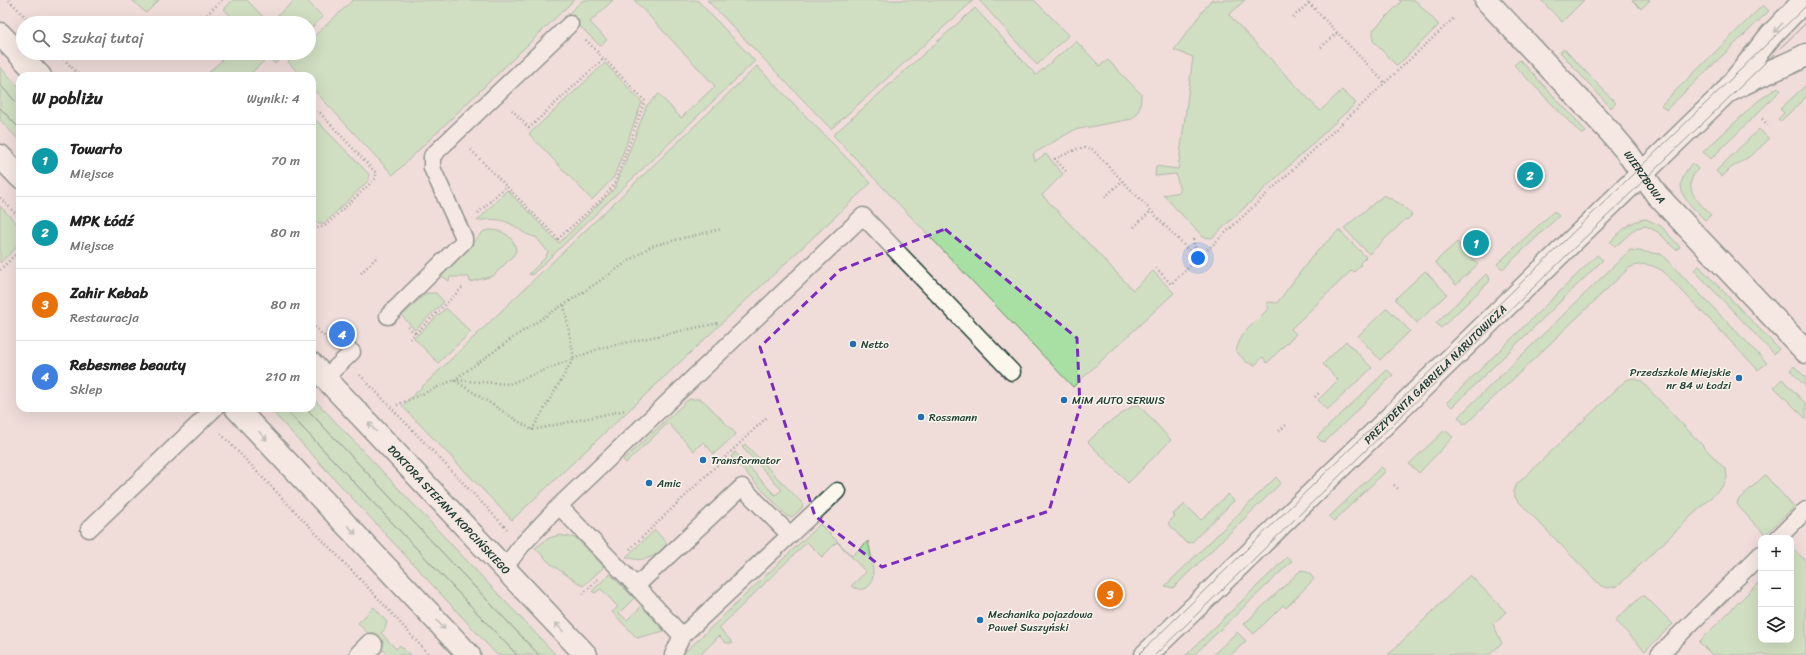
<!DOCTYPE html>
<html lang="pl">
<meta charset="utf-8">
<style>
body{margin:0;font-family:Sriracha,sans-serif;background:#f2f2f2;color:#222}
.controls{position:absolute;right:12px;bottom:12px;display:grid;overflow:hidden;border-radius:8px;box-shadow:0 4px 16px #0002}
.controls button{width:36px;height:36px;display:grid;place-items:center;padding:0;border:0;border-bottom:1px solid #e0e0e0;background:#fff;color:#222;font:20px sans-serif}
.you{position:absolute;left:1198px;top:258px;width:14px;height:14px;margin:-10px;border:3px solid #fff;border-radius:50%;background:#1a73e8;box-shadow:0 0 0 6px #1a73e833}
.badge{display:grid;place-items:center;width:26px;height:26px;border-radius:50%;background:#ea580c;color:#fff;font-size:13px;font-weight:700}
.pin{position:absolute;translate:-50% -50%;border:2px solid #fff;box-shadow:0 1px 4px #0006}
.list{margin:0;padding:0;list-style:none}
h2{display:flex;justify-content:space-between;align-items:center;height:52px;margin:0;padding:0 16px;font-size:17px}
h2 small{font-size:13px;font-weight:400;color:#767676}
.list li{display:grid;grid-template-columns:26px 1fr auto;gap:12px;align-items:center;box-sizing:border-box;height:72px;padding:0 16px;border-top:1px solid #e0e0e0}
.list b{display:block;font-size:15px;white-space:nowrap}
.list p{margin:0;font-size:13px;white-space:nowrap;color:#767676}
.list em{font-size:13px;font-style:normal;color:#767676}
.icon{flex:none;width:22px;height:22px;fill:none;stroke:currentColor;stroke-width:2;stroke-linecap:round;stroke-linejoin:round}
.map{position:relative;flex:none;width:1806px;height:655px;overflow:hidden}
.search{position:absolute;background:#fff;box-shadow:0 4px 16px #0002;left:16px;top:16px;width:300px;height:44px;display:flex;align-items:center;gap:10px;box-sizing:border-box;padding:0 14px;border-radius:22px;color:#767676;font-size:15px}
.panel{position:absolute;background:#fff;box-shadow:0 4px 16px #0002;left:16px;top:72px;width:300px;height:340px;border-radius:12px}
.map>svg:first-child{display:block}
.green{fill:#a8dfa3;stroke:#648e6c}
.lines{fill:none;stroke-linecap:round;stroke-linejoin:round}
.lane-casing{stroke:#1f3d34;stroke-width:19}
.street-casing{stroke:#1f3d34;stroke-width:25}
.secondary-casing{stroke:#1f3d34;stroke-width:25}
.primary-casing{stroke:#1f3d34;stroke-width:25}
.path{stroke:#1f3d34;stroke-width:2.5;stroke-dasharray:1 3;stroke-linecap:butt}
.lane{stroke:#fbf7ec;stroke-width:16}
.street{stroke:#fbf7ec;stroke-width:22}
.secondary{stroke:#fbf7ec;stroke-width:22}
.primary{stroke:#fbf7ec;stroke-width:22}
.tram{stroke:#1f3d34;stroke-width:1}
.oneway{stroke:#8d9a90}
.marked{fill:none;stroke:#7b2cbf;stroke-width:3;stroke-dasharray:8 5;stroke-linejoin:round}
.poi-dot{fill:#1f6fb2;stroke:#fbf7ec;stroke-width:1.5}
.labels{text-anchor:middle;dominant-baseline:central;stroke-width:3;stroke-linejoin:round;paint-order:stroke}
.street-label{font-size:11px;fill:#1f3d34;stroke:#fbf7ec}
.poi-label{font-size:11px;fill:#1f3d34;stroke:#fbf7ec;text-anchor:start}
</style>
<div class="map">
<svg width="1806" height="655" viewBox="0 0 1806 655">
<rect width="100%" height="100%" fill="#f0ddda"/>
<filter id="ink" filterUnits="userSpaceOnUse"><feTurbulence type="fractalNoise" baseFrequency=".025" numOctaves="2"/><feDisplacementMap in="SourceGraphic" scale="8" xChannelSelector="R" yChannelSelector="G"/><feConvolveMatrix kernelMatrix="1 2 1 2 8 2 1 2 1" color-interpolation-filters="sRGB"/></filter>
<g filter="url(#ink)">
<!-- green -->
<path class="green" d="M132,0H159L146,13Z
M233,0H247L269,23H237L224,9Z
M295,0H306L323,17L309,30V23H269Z
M353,0H574L393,175L312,88V76H301L288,62L297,53H309V41Z
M583,0H613L590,22L607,40L600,46L568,14Z
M634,0H697L755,61L532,275L529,274L545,258L548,252L536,237C524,235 521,230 511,224C500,218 489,219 477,221L507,190L559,243L615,188L647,105L659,94L681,118L715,86Z
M707,0H974L831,129Z
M979,0H1034L1069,35L1037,65Z
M1211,0H1245L1229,15L1320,111L1342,90L1356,103L1212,238L1203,237L1163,195L1180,192L1176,174L1155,176L1156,166L1178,169L1193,57L1174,50Z
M1399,0H1415L1439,25L1397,66L1373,41V30L1401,2Z
M1541,0H1584L1562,22Z
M1632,0H1650L1641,9Z
M1763,5L1769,11L1666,110L1661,105Z
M975,8L1036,75L1076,41L1100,66L1108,60L1141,94C1141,104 1140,113 1132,119L1074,130L1033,154L1035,161L1046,154L1063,174L1042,195L1133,290L1153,271L1174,293L1073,387L833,135Z
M1564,49L1616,103L1611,108L1560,52Z
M216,53H257L264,61L248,76H213L209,72L222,60Z
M265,53H286L275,64Z
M1520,60L1578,122L1586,132L1582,135L1514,65Z
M605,63L642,102L614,177L592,200L529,134Z
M757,66L871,183L512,520L402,406Z
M0,67L20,88V141L0,120Z
M1806,85V97L1780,122L1778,119L1784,113L1780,109Z
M1778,87L1781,90L1711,159L1703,152L1758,101Z
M312,119H315L369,174V180L325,223H318L312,217Z
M1759,129L1769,139L1752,155L1731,168L1722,177L1716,171Z
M1692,163L1698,169C1681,188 1697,200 1711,215L1705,220C1685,200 1670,189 1692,163Z
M1384,195L1402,205L1412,215L1407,220L1406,219L1369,254L1344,228Z
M0,206L20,227V244L0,263Z
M1554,211L1559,216L1504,268H1501L1497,264Z
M1646,219L1661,226L1680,247L1676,250L1658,232L1646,226L1636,228L1615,247L1610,242C1622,231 1630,220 1646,219Z
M490,230C503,230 515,237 516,251L513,256L493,276L470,282L469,277H450L449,281L441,275L484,231Z
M1339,230L1366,257L1360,263L1361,265L1354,272L1352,270L1291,329L1296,334L1267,363L1263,357L1255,365L1246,362L1236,351L1241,336L1269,308L1266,304L1269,302L1277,303L1314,254Z
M1457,242L1478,264L1456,285L1435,262Z
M1630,250L1661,254L1767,363L1758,370L1663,271C1651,264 1642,262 1629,268L1465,425L1458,417Z
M1597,255L1603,260L1452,407L1447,402Z
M1699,266L1779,349L1774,354L1694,270Z
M1425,271L1447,294L1417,323L1395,299Z
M1486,274L1490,278L1489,282L1441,328L1436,323Z
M426,293H436L444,302L415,330L402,316Z
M446,308L471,332L438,363L414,338Z
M1387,308L1410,331L1380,360L1358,336Z
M1346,341L1372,368L1327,410L1318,400L1338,380L1323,364Z
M1794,366L1806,378V387L1790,370Z
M1387,370L1393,375L1325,442L1321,441L1317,437Z
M1633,378L1641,381L1726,470L1727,478L1723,486L1618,586L1608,588L1601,586L1516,499L1513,492L1516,485L1626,380Z
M1782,379L1806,404V419L1774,387Z
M312,397L556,655H497L269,408H312Z
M689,399H700L705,402L736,434L714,454L703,442L694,451L668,423L626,463L623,460Z
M1137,403L1171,440L1128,483L1088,442L1103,427Z
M1445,430L1453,437L1419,473L1409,464Z
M745,444L803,504L802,508L792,517H788L731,457L735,452L775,495L782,490L742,447Z
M1381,467L1386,471L1334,521L1329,517Z
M1765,475L1794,507L1765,535L1740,508L1737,504L1738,500Z
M1276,477L1281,483L1173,588L1165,586Z
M1228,494L1234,501L1191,543L1185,542L1168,523L1175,516L1173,514L1185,504L1201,520Z
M820,524L852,556L868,541C870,552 880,585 864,589C859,590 855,588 851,586L866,572L837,542L822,557L807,542L719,628L733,643H726L719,636L700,655H682Z
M655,530L667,543C657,558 642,563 626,557Z
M559,535L576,538L604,567L583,586L552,565L535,548L549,538Z
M1792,548L1806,561V655H1712L1699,642L1761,580V640H1791V549Z
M1287,557L1292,561L1194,655H1186Z
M1301,570L1309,573L1314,579L1286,608L1283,605L1254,634L1244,624Z
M610,574L634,598L619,613L627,620L642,606L664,631L637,638L612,612L618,607L601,589L595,593L592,591Z
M1470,575L1506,612L1493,624L1502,643L1489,655H1388Z
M1642,596H1645L1673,624L1645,651L1615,620Z
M374,607L387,622L385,629L381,633L396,649L400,645L410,655H388L358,623Z
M1237,632L1246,641L1231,655H1213Z"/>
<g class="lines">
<defs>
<path id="lane" d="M388,316L464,241V238L432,168V156L570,24
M325,378L352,352
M559,506L636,586L742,487L790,535
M89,529L215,408
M1778,538L1806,510
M504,568L522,545L559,506L863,216L1012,372
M636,586L682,636
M673,655L682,636L837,491
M1659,655L1761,554"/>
<path id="street" d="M361,655L371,645"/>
<g id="secondary">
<path id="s1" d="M1486,0L1610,132L1627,152L1657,195L1806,352"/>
<path d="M1731,90C1755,76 1782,68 1806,55"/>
<path id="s2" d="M1146,655L1725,93L1771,35L1805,0"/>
</g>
<g id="primary">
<path d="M0,34L40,76"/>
<path d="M0,156L20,177"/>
<path id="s3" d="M312,364L586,655"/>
<path d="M236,408L469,655"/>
</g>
</defs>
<!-- lane casing -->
<use href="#lane" class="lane-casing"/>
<!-- street casing -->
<use href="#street" class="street-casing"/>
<!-- secondary casing -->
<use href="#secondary" class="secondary-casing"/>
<!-- primary casing -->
<use href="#primary" class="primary-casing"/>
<!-- path -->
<path class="path" d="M9,0L31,23
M1306,0L1385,83
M1293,17L1309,3
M201,20L222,0
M1321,47L1337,33
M58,53L80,76
M512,110L529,128L604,58
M312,112L320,113L376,173V178L325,226L317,228L312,223
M1762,119L1768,125
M471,150L558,239L605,196L614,185L645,101L585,39
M1066,171L1055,159L1079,148H1091L1197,259
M1105,197L1122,181
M0,198L20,218
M478,213L506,186
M1134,227L1151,211
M1193,239L1197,258
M1156,268L1171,284L1455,17
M0,270L20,250
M361,273L378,256
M312,324L330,342
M408,327L415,333
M410,339L463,287
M360,375L507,529
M454,380L509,384L601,348L718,323
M454,380L514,337L564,304
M1315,397L1320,392
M397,405L454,380L532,430L626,410
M532,430L574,358L564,305L651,246L721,229
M1279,431L1286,425
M221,434L377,597L429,655
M1394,485L1398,489
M630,549L767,417
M583,594L599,578"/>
<!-- lane -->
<use href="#lane" class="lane"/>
<!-- street -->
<use href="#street" class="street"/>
<!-- secondary -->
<use href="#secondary" class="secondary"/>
<!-- primary -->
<use href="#primary" class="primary"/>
<!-- tram -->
<path class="tram" d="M0,85L20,106
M0,108L20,129
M284,408L517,655
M306,408L539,655
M1138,655L1806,6
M1155,655L1806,23"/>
</g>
<!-- one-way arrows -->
<defs><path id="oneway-shaft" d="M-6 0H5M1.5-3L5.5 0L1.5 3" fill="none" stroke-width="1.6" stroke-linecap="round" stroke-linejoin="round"/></defs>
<g class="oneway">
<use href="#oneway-shaft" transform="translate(1778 28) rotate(132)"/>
<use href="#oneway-shaft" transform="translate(372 427) rotate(-133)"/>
<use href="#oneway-shaft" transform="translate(263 436) rotate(47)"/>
<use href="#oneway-shaft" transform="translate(352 530) rotate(47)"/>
<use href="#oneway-shaft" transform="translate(441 625) rotate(47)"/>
<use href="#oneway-shaft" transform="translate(559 627) rotate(-133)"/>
</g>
</g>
<!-- marked area -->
<path d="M0 0H1806V655H0ZM945,229L1077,338L1080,407L1049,511L882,567L815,516L760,347L840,270Z" fill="#f0ddda" fill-opacity=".55" fill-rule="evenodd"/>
<path class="marked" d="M945,229L1077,338L1080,407L1049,511L882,567L815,516L760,347L840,270Z"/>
<!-- markers -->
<g class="poi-dot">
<circle cx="853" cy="344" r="4"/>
<circle cx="1739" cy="378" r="4"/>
<circle cx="1064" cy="400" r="4"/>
<circle cx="921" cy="417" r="4"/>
<circle cx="703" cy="460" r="4"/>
<circle cx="649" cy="483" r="4"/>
<circle cx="980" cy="620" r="4"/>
</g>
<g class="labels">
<!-- street labels -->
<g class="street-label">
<text stroke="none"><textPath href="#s1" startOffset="238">WIERZBOWA</textPath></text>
<text stroke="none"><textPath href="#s2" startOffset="403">PREZYDENTA GABRIELA NARUTOWICZA</textPath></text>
<text stroke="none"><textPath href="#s3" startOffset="200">DOKTORA STEFANA KOPCIŃSKIEGO</textPath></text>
</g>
<!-- poi labels -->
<g class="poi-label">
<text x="861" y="344">Netto</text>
<text x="1731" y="372" text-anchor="end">Przedszkole Miejskie<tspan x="1731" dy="13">nr 84 w Łodzi</tspan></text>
<text x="1072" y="400">MiM AUTO SERWIS</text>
<text x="929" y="417">Rossmann</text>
<text x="711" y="460">Transformator</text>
<text x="657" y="483">Amic</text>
<text x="988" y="614">Mechanika pojazdowa<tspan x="988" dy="13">Paweł Suszyński</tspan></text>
</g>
</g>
</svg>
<div class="controls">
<button>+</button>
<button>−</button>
<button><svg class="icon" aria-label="layers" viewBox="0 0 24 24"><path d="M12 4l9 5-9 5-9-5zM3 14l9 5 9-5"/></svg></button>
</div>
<div class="you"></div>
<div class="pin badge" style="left:1476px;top:243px;background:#0f9aa8">1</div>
<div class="pin badge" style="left:1530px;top:175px;background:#0f9aa8">2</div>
<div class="pin badge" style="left:1110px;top:594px;background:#e8710a">3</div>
<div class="pin badge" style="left:342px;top:334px;background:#3f7fe0">4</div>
<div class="search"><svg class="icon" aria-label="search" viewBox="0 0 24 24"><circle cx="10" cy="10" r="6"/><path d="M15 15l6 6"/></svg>Szukaj tutaj</div>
<section class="panel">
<h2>W pobliżu<small>Wyniki: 4</small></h2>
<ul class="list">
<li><span class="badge" style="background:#0f9aa8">1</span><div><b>Towarto</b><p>Miejsce</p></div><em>70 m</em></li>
<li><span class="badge" style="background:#0f9aa8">2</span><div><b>MPK Łódź</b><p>Miejsce</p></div><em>80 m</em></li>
<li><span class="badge" style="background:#e8710a">3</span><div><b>Zahir Kebab</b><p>Restauracja</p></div><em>80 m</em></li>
<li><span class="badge" style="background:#3f7fe0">4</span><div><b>Rebesmee beauty</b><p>Sklep</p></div><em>210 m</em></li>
</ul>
</section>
</div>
